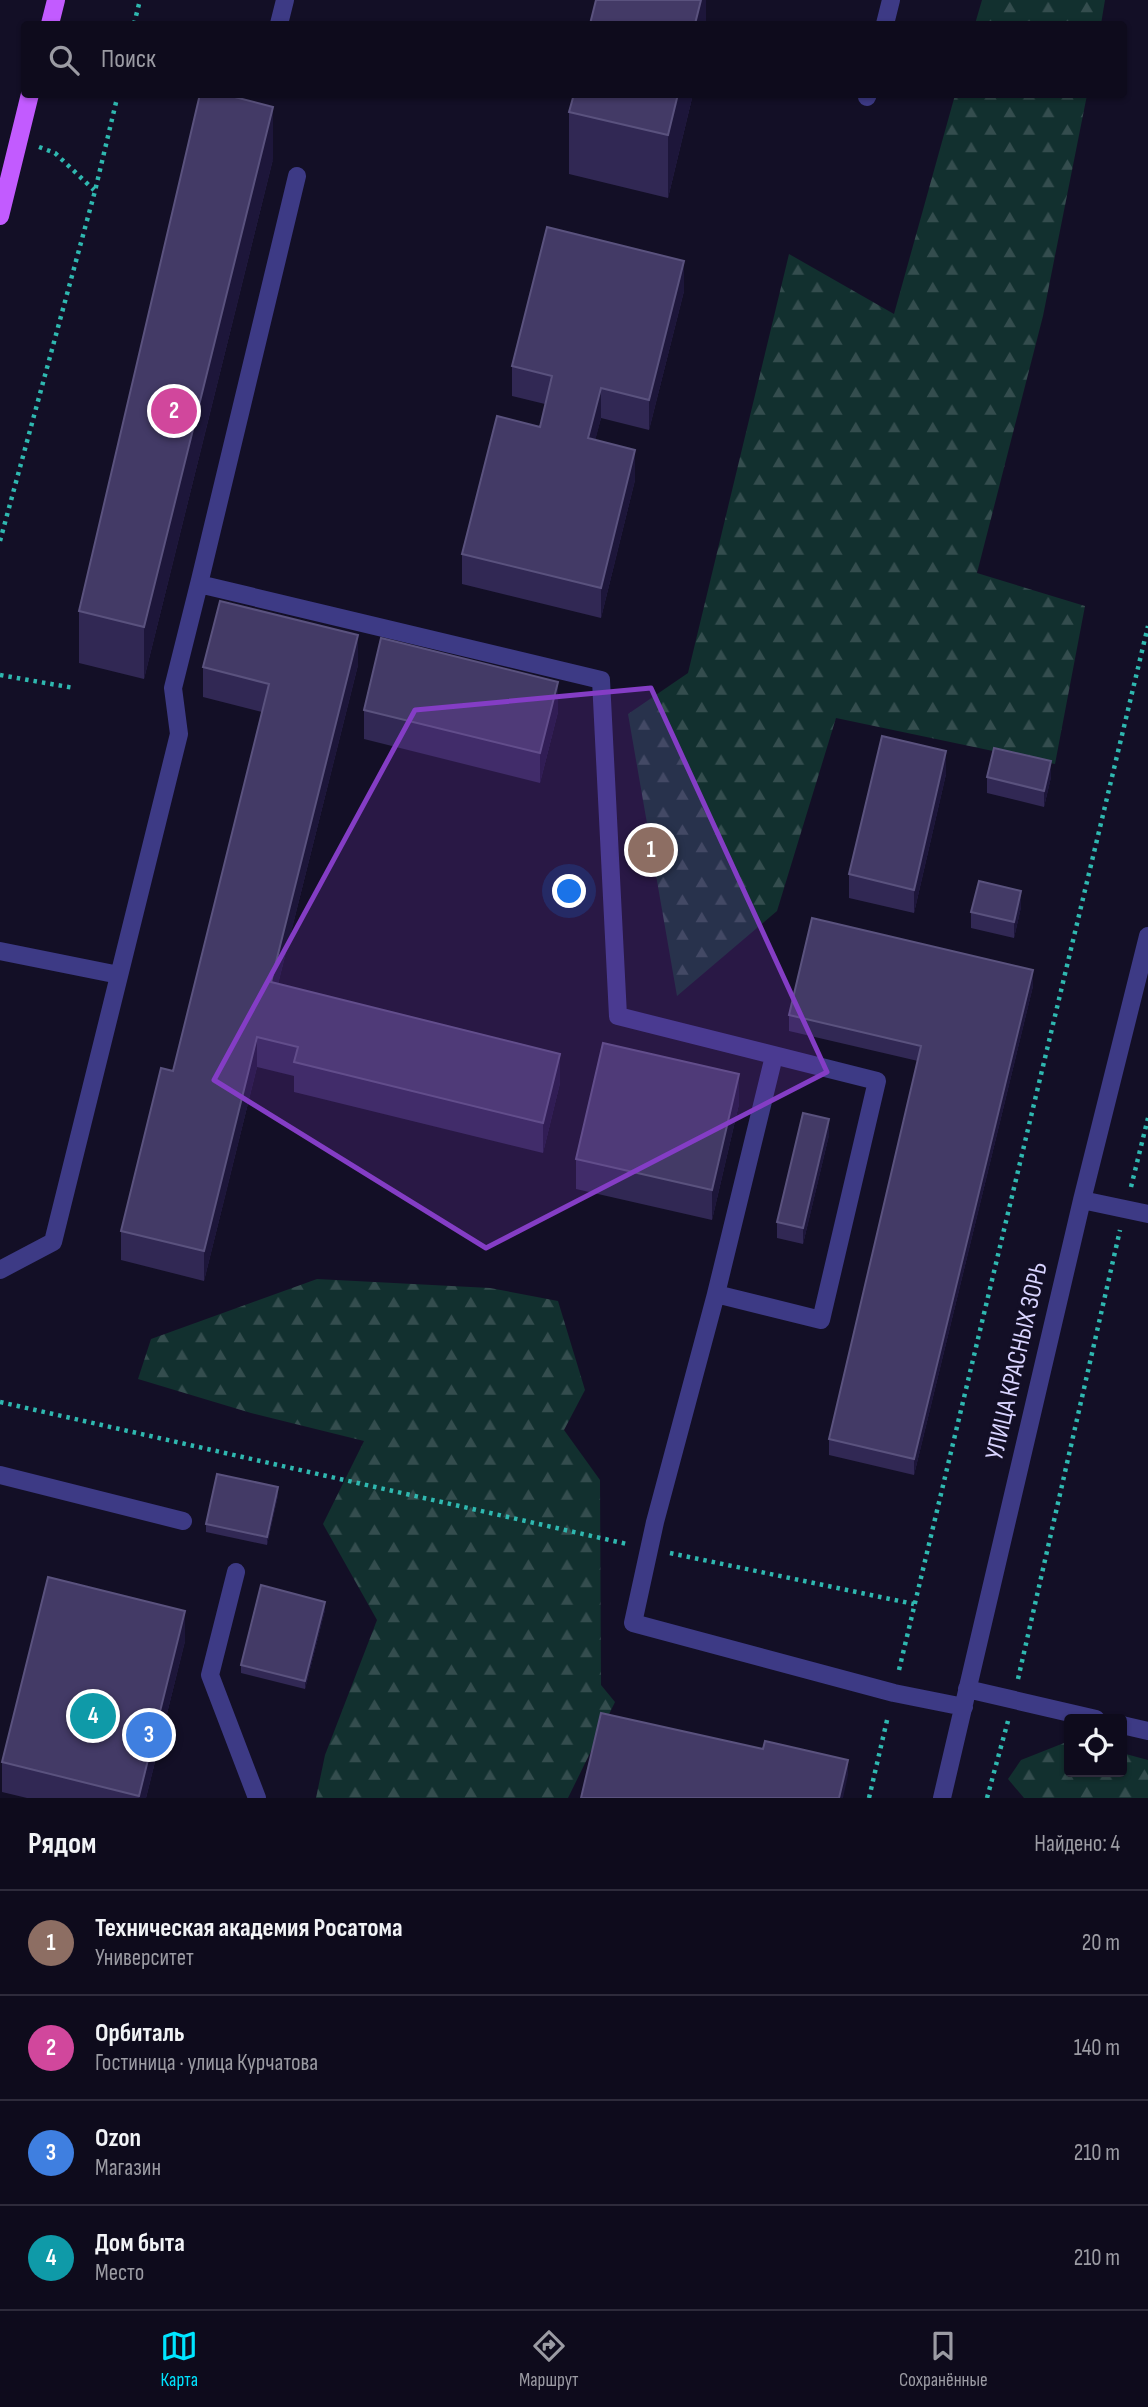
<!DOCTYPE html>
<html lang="ru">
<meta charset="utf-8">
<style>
body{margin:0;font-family:"Sofia Sans Condensed",sans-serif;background:#171425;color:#f1f3f6}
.controls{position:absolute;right:21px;bottom:21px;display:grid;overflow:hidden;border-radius:7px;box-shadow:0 2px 5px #0004}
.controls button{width:63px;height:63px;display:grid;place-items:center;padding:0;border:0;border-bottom:2px solid #2e2b3b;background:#0e0b1c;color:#f1f3f6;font:35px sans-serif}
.you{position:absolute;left:570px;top:892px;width:24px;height:24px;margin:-18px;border:5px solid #fff;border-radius:50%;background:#1a73e8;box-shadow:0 0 0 10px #1a73e833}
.badge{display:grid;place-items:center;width:46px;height:46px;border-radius:50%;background:#00e5ff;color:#fff;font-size:23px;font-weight:700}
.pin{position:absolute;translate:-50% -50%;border:4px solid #fff;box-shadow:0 2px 7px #0006}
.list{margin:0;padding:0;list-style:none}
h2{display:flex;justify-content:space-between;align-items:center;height:91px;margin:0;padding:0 28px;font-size:30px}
h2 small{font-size:23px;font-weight:400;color:#9b9ba3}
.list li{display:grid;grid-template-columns:46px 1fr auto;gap:21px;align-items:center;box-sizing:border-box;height:105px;padding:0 28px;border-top:2px solid #2e2b3b}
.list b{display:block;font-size:26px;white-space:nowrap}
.list p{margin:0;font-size:23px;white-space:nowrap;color:#9b9ba3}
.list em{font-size:23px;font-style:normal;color:#9b9ba3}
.icon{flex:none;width:38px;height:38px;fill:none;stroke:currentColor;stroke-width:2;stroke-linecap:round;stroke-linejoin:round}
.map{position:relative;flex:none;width:1148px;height:1798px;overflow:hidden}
.search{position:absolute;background:#0e0b1c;box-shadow:0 2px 5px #0004;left:21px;right:21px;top:21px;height:77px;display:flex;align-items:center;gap:18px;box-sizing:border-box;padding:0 24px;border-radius:7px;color:#9b9ba3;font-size:26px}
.sheet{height:511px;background:#0e0b1c}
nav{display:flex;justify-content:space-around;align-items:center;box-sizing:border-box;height:98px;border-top:2px solid #2e2b3b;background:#0e0b1c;font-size:19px;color:#9b9ba3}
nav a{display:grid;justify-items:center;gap:4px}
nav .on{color:#00e5ff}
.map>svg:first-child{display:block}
.forest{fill:url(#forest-firs)}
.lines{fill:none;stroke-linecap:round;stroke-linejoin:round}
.path{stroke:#2fb8b0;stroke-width:4.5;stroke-dasharray:3.5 5;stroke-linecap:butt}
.minor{stroke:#3d3a85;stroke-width:18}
.major{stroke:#c25bff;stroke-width:18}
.wall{fill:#312854}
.shaded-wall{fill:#1d163a}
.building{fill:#433a66;stroke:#5a527e;stroke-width:2}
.marked{fill:#843dc5;fill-opacity:0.2;stroke:#843dc5;stroke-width:5;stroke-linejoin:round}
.labels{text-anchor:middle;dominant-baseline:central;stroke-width:6;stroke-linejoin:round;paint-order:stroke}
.street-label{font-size:26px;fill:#d9d4ff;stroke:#130f26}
</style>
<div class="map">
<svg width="1148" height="1798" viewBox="0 0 1148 1798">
<defs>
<pattern id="forest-firs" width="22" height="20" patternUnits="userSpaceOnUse" patternTransform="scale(1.75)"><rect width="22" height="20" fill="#12302f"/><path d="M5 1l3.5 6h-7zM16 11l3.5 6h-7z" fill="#344d4e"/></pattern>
</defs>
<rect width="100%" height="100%" fill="#130f26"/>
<!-- forest -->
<path class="forest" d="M982,0H1105L1101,24H975Z
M955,95H1087L1043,316L977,573L1085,606L1055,764L836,718L777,911L677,996L628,714L688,673L789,254L894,314Z
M317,1279L490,1288L558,1301L585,1390L564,1430L600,1480L601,1685L615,1702L568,1798H316L325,1755L377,1620L323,1524L364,1441L251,1413L138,1379L151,1339Z
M1069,1741V1772H1122V1753L1148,1760V1798H1024L1008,1779L1021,1760Z"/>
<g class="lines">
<!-- path -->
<path class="path" d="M134,24L140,0
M39,147L55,153L94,190
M0,541L95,191L118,94
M0,675L74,688
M1131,1187L1148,1118
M0,1402L627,1544
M670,1553L914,1604
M899,1670L1148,626
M1018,1679L1120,1230
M869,1798L888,1716
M987,1798L1008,1721"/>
<!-- minor -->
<path class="minor" d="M279,24L285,0
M885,24L891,0
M867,97L868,94
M199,584L297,176
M0,951L119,975
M1082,1200L1148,1214
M0,1270L53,1242L179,734L173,688L199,584L601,680L618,1016L877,1081L821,1320L716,1294L655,1522L633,1623L894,1693L964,1707
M716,1294L774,1056
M0,1475L183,1521
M236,1572L210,1675L257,1798
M967,1689L1096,1719
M1122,1725L1148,1731
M942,1798L1082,1200L1148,936"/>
<!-- major -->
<path class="major" d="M50,24L56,0
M0,216L30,94"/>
</g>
<!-- wall -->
<path class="wall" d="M693,94L668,198L569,174V112Z
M273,159L144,679L79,663V611Z
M684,291L649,430L601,418L595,440L635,480L601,618L462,584V554L540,427L545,404L512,396V366Z
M358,665L278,984L560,1083L543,1153L294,1092V1076L257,1067L204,1281L121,1260V1231L173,1071L262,712L203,697V667Z
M364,710L558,712L540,783L364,739Z
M946,774L914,913L849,898V874Z
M987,777H1051L1044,807L987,793Z
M1021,907L1014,938L971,928V912Z
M1033,986L914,1475L829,1455V1439L918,1061L789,1031V1015Z
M739,1104L712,1220L576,1189V1159Z
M829,1135L803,1244L777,1238V1222Z
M278,1495L267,1545L206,1532V1524Z
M325,1610L305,1689L241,1673V1665Z
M185,1641L146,1798H27L2,1792V1762Z"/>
<!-- shaded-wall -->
<path class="shaded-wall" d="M701,0H706V24H695Z
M678,94H693L668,198V135Z
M273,107V159L144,679V627Z
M684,261V291L649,430V400Z
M601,388V418L588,468V438Z
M635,450V480L601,618V588Z
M358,635V665L271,1012V982Z
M558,682V712L540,783V753Z
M946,751V774L914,913V890Z
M1051,761V777L1044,807V791Z
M1021,891V907L1014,938V922Z
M1033,970V986L914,1475V1459Z
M257,1037V1067L204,1281V1251Z
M560,1054V1083L543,1153V1123Z
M739,1074V1104L712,1220V1190Z
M829,1119V1135L803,1244V1228Z
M278,1487V1495L267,1545V1537Z
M325,1602V1610L305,1689V1681Z
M185,1611V1641L146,1798H139Z
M848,1760V1775L843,1798H839Z"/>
<!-- building -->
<path class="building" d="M596,0H701L695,24H590Z
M200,94H223L273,107L144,627L79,611Z
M574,94H678L668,135L569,112Z
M547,227L684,261L649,400L601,388L588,438L635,450L601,588L462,554L497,416L540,427L552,376L512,366Z
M220,601L358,635L271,982L560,1054L543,1123L294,1062L298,1047L257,1037L204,1251L121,1231L161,1068L173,1071L269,684L203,667Z
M381,638L558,682L540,753L364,710Z
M882,736L946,751L914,890L849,874Z
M994,748L1051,761L1044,791L987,777Z
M979,881L1021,891L1014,922L971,912Z
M812,918L1033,970L914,1459L829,1439L921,1046L789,1015Z
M603,1043L739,1074L712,1190L576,1159Z
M803,1113L829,1119L803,1228L777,1222Z
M217,1474L278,1487L267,1537L206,1524Z
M48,1577L185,1611L139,1796L2,1762Z
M261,1585L325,1602L305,1681L241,1665Z
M601,1713L763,1749L765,1741L848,1760L839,1798H581Z"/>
<!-- marked area -->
<path class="marked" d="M651,688L827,1072L486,1248L214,1080L415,710Z"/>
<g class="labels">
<!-- street labels -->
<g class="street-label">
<text transform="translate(1017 1361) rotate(-77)">УЛИЦА КРАСНЫХ ЗОРЬ</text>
</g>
</g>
</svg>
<div class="controls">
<button><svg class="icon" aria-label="locate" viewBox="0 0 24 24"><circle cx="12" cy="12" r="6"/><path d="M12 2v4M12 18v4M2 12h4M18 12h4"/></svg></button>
</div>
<div class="you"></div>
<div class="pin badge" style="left:651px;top:850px;background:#8d6e63">1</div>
<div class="pin badge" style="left:174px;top:411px;background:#d1479c">2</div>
<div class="pin badge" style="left:149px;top:1735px;background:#3f7fe0">3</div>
<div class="pin badge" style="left:93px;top:1716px;background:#0f9aa8">4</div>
<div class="search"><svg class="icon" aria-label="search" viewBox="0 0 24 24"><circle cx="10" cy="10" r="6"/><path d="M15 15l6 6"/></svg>Поиск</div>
</div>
<section class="sheet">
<h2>Рядом<small>Найдено: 4</small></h2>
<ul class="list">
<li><span class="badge" style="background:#8d6e63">1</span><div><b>Техническая академия Росатома</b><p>Университет</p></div><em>20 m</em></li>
<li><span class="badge" style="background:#d1479c">2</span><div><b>Орбиталь</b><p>Гостиница · улица Курчатова</p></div><em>140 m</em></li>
<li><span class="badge" style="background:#3f7fe0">3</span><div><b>Ozon</b><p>Магазин</p></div><em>210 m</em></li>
<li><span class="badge" style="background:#0f9aa8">4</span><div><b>Дом быта</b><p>Место</p></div><em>210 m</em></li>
</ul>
</section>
<nav>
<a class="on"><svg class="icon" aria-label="map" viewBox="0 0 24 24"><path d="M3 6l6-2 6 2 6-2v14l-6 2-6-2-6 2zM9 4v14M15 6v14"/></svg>Карта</a>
<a><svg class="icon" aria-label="directions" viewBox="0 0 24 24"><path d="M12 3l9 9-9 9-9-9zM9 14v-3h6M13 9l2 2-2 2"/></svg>Маршрут</a>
<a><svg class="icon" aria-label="saved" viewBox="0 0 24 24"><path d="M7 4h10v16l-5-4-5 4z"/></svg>Сохранённые</a>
</nav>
